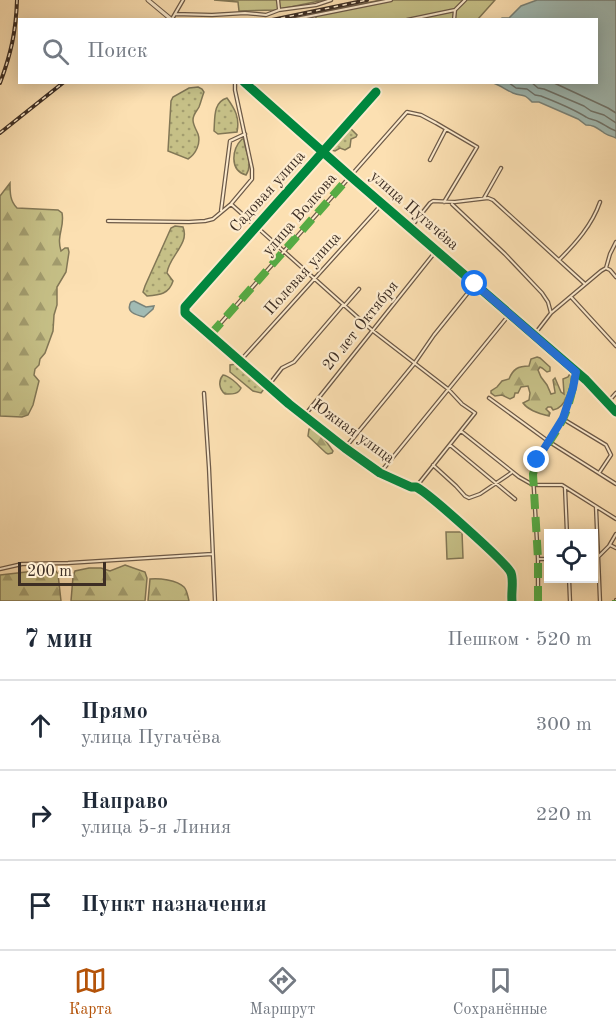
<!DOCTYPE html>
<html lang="ru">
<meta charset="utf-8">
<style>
body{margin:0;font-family:"Old Standard TT",serif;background:#f2f2f3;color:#1f2937}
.controls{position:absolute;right:18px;bottom:18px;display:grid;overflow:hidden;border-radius:0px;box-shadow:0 3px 15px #0003}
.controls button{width:54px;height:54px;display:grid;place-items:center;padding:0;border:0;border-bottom:2px solid #e0e1e3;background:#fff;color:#1f2937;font:30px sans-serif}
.scale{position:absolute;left:18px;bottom:15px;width:88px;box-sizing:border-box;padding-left:6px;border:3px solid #3d2e24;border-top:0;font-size:16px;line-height:21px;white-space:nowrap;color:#3d2e24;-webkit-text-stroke:4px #fdebcd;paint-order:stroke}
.stop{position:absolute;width:18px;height:18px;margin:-14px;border:4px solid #1a73e8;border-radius:50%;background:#fff}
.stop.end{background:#1a73e8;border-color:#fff;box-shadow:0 2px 6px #0008}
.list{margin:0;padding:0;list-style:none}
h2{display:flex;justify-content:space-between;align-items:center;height:78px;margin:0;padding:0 24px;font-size:26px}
h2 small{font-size:20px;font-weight:400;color:#747a83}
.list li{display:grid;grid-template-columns:39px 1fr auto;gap:18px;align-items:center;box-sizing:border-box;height:90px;padding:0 24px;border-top:2px solid #e0e1e3}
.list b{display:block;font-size:22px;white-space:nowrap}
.list p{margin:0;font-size:20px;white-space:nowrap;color:#747a83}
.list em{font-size:20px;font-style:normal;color:#747a83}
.icon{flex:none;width:33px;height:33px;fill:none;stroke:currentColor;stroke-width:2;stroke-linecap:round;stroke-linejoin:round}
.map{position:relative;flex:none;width:616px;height:601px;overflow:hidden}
.search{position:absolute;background:#fff;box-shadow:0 3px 15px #0003;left:18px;right:18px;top:18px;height:66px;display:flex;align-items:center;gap:15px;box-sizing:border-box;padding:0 21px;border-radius:0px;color:#747a83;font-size:22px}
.sheet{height:348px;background:#fff}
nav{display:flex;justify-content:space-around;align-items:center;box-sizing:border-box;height:84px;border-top:2px solid #e0e1e3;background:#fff;font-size:16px;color:#747a83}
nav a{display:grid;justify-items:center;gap:3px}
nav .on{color:#b45309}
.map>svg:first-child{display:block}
.grass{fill:url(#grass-dots);stroke:#827756;stroke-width:1.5}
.forest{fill:url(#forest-firs);stroke:#827756;stroke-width:1.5}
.garden{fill:#c6c087;stroke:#827756;stroke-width:1.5}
.water{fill:#a1bbb4;stroke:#79837a;stroke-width:1.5}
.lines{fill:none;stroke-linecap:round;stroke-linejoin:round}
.shore{stroke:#6f746c;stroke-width:1.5}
.minor-casing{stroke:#6d5a48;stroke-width:4.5}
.tertiary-casing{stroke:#6d5a48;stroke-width:5}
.minor{stroke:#fdebcd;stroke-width:2}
.tertiary{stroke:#fdebcd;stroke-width:3}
.rail-casing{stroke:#3d2e24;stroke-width:4}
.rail{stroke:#fdebcd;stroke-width:1.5;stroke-dasharray:4.5;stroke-linecap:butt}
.quiet{stroke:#55ab44;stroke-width:8;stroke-dasharray:15 8;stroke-linecap:butt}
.cycleway-casing{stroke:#fdebcd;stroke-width:13}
.cycleway{stroke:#00873e;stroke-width:9}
.route{stroke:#1a73e8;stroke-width:8}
.labels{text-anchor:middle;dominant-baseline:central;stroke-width:4.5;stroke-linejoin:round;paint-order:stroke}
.street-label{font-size:16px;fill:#3d2e24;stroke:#fdebcd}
</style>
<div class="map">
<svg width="616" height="601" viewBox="0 0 616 601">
<defs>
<pattern id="grass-dots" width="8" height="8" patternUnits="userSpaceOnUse" patternTransform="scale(1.5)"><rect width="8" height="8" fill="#c6c087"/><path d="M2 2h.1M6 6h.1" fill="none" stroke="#a29c6e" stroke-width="1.8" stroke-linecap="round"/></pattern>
<pattern id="forest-firs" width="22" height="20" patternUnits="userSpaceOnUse" patternTransform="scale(1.5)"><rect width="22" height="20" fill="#c6c087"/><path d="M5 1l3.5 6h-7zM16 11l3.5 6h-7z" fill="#a29c6e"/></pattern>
</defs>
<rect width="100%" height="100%" fill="#fce0b2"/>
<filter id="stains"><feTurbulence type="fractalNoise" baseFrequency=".00333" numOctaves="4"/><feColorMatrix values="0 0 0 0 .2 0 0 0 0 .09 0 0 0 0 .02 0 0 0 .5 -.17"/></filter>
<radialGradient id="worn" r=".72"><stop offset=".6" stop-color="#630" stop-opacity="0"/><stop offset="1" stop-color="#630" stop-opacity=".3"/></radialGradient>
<!-- grass -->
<path class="grass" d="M198,87L202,89L204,92C202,97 201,102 199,107C197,111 193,114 193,120C193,125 196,129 198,134C201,143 196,154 188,159L168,151L171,101L173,97L189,88Z
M227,98C235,109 240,118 237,132L218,134L214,131C215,118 213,102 227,98Z
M349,127L357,135L356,137L351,139L350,147L345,150L340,148L335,151L331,150V148Z
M242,139H244C244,151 254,163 246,175C229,170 232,149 242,139Z
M175,226L183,227C190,244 169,256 167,273L173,281C169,294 160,295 147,296L143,292L145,286L171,228Z
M236,364C246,367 261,380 264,389L261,393L253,391L230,372V365Z
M223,375C229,376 237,383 241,388C238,395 231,394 225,394C219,389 218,381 223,375Z"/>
<!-- forest -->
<path class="forest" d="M10,183C10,193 10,201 17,208L58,210L62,213C65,227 56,235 61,251L65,248H68L69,252L66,272L57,287V305L54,315L53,331L45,353L40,359L39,365L35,369L34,375L39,381L33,405L28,415L22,417L0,416V196Z
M537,357L540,358L550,367V371L547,372L542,368L540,367L538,370L541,377L547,385L551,394L555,393V392L553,380L555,378L561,392L564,394L563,379L568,377L571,372L572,373C571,386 567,408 553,410L551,407H548L546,409L550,413L549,416C540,414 528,410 523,403L529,400L530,393L528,386L521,387L518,393H515L514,397L510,399L502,395L495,396L491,393V391L497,387L502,381L509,379C513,369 518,366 529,366L531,359Z
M313,428L321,434L333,451L332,453L328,454L326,453L308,436L309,429Z
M125,565L145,572L147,578L145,601H71L73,577L75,571L89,568H101L110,571Z
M52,569L55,570L58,574L61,601H0V575Z
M150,579C159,578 177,580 184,587C187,590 188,597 189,601H148Z"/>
<!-- garden -->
<path class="garden" d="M214,0H324L276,10L239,11L238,2Z
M381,0H495L478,19L317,20L314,13Z
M446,532H462L463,558L447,559Z"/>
<!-- water -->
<path class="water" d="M537,0H616V138C612,136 606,135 603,132C597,128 594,125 586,125L578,119L539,102H532C522,92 523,97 513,93C506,90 500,85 493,83L596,82V20L501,19L502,18H509L521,6Z
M134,301L146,307L154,306L153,309L144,317C136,315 125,312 131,302Z"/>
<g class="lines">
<!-- shore -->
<path class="shore" d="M508,82L516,88L527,89L535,95L541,96C556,102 572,108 586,117C590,120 594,119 599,122C605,125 610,129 616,131
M531,82L538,88L544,89L584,106L591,111L604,115L616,123
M552,82L608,108L616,113"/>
<defs>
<path id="minor" d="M278,0L279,9
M175,14L212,15L245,13L266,15L279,10L316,5L331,0
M172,19L183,0
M291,20L391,0
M407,20L455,10L465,0
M454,20L455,10
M376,92L185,307V313L289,404L345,448L380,473L411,487C412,487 414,487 416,487C426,491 507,563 511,573C514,581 511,592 512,601
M430,160L446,129
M484,198L501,168
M231,204L373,331L448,389L462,404L475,413L416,487
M452,204L505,254L542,293L548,302L551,313
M221,211L230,141L245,134
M108,221L189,222L205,221L213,219L231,204L252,179V169L235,90V82
M411,227L430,203L433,201L455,202L488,198L493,200L585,284
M559,260C576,243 592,225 600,202
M606,268L610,254L616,242
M606,268L610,270L616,277
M571,297L616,346
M345,305L359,289
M211,334L407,112L421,115L436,123L477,147L444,202
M534,335L551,313L601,271L606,268
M240,361L382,204
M268,386L282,368L294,362L343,305
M204,393L209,468L215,601
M489,398L548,441L616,484
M608,402L616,393
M305,415L436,251
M563,419L606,445L611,455L599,473
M461,431L519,477L533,485H562L616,519
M450,445L515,499
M345,448L414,364L434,335L475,284
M433,465L456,486L465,496L469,498L480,494L511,473
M380,473L509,315
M565,488L567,534
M596,507L600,601
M610,545L616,548
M594,556H599L609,546L616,534
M538,559H548
M0,569L22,564L68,563L212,554
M569,578L570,601
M538,601V559L533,474C540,452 553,439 563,419C570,404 573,387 576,372
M616,601V600"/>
<path id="tertiary" d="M148,0L172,20
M244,82L350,176L586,380L616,412"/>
</defs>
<!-- minor casing -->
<use href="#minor" class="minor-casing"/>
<!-- tertiary casing -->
<use href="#tertiary" class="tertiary-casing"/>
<!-- minor -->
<use href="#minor" class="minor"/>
<!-- tertiary -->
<use href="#tertiary" class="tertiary"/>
<defs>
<path id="rail" d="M272,20L367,0
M0,83C11,54 16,31 17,0
M0,133L64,82"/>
</defs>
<!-- rail casing -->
<use href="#rail" class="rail-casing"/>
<!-- rail -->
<use href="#rail" class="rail"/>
<!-- quiet -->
<path class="quiet" d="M211,334L350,176
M538,601V559L533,474C540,452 553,439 563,419C570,404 573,387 576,372
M616,601V600"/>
<defs>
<path id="cycleway" d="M244,82L350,176L586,380L616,412
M376,92L185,307V313L289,404L345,448L380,473L411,487C412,487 414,487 416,487C426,491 507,563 511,573C514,581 511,592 512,601"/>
</defs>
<!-- cycleway casing -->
<use href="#cycleway" class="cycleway-casing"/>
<!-- cycleway -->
<use href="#cycleway" class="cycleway"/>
</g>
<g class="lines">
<!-- route -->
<path class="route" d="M475,284L576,372L573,388L563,418L537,460"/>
</g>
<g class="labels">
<!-- street labels -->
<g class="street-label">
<text transform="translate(268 192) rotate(-48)">Садовая улица</text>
<text transform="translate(414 211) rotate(41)">улица Пугачёва</text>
<text transform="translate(300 215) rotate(-49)">улица Волкова</text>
<text transform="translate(303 274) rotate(-48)">Полевая улица</text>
<text transform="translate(361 326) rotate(-51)">20 лет Октября</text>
<text transform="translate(353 432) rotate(36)">Южная улица</text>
</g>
</g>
<rect width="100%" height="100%" filter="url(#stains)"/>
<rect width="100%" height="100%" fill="url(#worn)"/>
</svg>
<div class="controls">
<button><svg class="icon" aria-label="locate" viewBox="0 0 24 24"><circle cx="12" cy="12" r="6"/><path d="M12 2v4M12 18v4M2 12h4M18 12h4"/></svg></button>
</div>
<div class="scale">200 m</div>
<div class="stop" style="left:475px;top:284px"></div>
<div class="stop end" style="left:537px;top:460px"></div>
<div class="search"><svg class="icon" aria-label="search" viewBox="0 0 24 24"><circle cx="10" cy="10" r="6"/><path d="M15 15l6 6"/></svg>Поиск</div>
</div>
<section class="sheet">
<h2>7 мин<small>Пешком · 520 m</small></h2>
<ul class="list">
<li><svg class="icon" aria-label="ahead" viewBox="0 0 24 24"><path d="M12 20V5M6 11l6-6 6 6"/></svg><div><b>Прямо</b><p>улица Пугачёва</p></div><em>300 m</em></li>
<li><svg class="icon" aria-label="right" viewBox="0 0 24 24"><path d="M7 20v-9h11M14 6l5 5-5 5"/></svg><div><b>Направо</b><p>улица 5-я Линия</p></div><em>220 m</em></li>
<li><svg class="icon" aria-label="arrive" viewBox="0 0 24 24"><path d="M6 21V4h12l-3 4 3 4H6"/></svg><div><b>Пункт назначения</b></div></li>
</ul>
</section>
<nav>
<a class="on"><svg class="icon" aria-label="map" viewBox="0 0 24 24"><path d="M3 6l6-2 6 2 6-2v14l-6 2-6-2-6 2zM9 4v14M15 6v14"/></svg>Карта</a>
<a><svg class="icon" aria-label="directions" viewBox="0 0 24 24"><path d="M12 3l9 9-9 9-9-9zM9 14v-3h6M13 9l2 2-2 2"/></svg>Маршрут</a>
<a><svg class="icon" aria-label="saved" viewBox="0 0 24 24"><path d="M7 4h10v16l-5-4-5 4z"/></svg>Сохранённые</a>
</nav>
